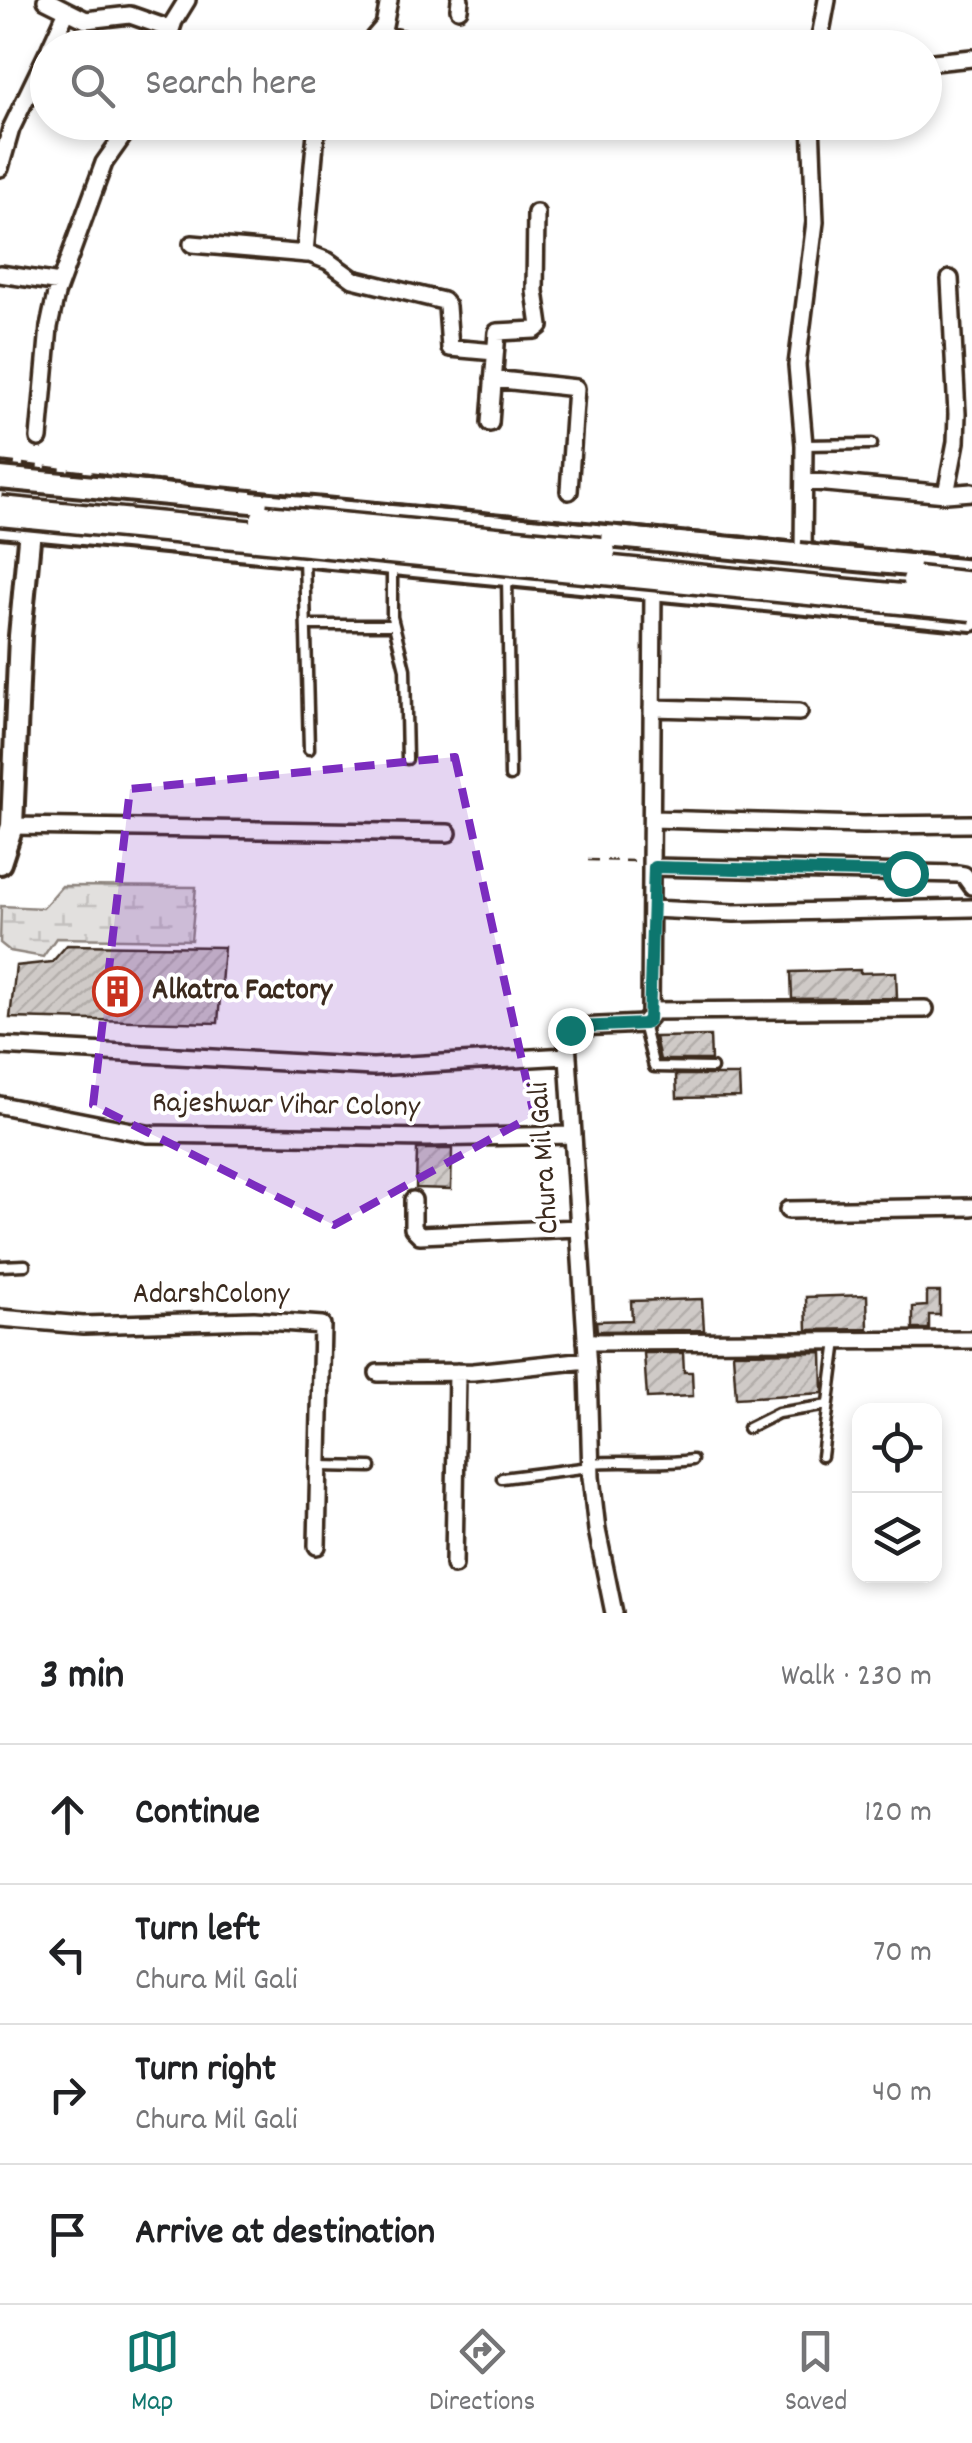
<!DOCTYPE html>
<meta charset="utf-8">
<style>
body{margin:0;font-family:Dekko,sans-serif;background:#f2f2f2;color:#202124}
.controls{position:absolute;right:30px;bottom:30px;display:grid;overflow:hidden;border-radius:20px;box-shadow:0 5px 15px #0003}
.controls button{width:90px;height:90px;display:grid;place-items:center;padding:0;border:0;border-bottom:2px solid #e0e0e0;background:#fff;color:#202124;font:50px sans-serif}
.stop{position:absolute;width:30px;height:30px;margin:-22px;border:8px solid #0f766e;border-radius:50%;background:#fff}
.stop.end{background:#0f766e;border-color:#fff;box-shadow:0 2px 10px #0008}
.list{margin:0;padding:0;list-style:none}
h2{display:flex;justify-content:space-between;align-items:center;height:130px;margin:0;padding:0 40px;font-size:42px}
h2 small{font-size:32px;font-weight:400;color:#757577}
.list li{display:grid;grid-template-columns:65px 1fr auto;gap:30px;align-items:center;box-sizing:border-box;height:140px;padding:0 40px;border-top:2px solid #e0e0e0}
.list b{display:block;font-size:38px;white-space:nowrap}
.list p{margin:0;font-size:32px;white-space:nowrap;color:#757577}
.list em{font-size:32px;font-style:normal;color:#757577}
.icon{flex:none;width:55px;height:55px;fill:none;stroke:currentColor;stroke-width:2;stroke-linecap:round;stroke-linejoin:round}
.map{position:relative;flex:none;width:972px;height:1613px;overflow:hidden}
.search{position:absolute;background:#fff;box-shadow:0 5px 15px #0003;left:30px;right:30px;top:30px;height:110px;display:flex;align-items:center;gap:25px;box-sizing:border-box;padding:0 35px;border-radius:55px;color:#757577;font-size:38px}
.sheet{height:690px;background:#fff}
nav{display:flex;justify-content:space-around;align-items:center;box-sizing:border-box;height:140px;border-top:2px solid #e0e0e0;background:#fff;font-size:28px;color:#757577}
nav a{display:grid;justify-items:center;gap:5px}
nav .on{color:#0f766e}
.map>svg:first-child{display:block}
.wetland{fill:url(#wetland-marsh);stroke:#8e857e;stroke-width:2.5}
.building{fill:url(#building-hatch);stroke:#3b2a1e;stroke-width:2.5}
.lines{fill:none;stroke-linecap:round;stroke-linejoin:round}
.service-casing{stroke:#3b2a1e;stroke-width:15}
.minor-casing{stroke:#3b2a1e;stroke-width:22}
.tertiary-casing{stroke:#3b2a1e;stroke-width:28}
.path{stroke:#3b2a1e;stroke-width:2.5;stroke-dasharray:10 8;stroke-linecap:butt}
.service{stroke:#fff;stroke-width:8}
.minor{stroke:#fff;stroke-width:15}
.tertiary{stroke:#fff;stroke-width:20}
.rail{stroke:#3b2a1e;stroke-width:4;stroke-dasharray:15 8;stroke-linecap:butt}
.trunk-bridge-casing{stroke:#3b2a1e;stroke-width:35;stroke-linecap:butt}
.trunk-bridge{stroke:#fff;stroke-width:28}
.route{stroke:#0f766e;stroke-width:12}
.marked{fill:#7b2cbf;fill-opacity:0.2;stroke:#7b2cbf;stroke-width:8;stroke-dasharray:20 12;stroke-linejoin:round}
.labels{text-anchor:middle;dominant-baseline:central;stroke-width:8;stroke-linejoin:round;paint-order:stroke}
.poi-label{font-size:30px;font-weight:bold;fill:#3b2a1e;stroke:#fff;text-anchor:start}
.street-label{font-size:30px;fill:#3b2a1e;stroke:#fff}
</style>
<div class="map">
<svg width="972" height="1613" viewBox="0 0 972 1613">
<defs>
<pattern id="wetland-marsh" width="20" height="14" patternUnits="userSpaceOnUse" patternTransform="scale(2.5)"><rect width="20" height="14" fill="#e2e0de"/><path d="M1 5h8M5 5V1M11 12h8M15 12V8" fill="none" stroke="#c3c0be"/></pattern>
<pattern id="building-hatch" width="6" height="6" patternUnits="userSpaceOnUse" patternTransform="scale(2.5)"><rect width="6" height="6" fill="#cfcac7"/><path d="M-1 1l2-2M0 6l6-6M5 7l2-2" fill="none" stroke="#b3aeaa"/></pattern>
</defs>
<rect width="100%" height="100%" fill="#fff"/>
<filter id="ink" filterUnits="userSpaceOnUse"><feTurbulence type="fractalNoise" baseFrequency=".01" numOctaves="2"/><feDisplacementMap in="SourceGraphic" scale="20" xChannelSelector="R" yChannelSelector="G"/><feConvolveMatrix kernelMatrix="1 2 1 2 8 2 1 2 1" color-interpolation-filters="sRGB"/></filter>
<g filter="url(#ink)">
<!-- wetland -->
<path class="wetland" d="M62,886L196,887L191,940L56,938L43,957L10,951L0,943L1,906L43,908Z"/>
<!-- building -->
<path class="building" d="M67,945L224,947L218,1023L10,1018L16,966L52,962Z
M860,970V973L896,972L897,998L792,999L791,972Z
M710,1036L711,1060H660L655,1037Z
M676,1075H739L740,1097L677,1098Z
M417,1149H452L451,1189L416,1188Z
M927,1292H940V1315H929V1329H913V1307L927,1306Z
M867,1295L868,1329L807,1330L806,1297Z
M702,1299L704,1330L597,1331L596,1321L632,1320L631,1301Z
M822,1352L823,1393L736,1398L733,1353Z
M644,1353H683L684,1372H692L693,1396L647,1398Z"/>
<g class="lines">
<defs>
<path id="service" d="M804,445L872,444
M304,556L309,749
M392,564V617L405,669L407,759
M507,575L510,776
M306,625H394
M643,1024L654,1067L712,1068
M0,1266L25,1265
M748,1428L778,1413L828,1405
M822,1456L837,1341
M592,1463C626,1460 658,1465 692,1460
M319,1466L371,1467
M502,1478L590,1467"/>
<path id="minor" d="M46,0L86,20L130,15L170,29
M459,9L460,0
M378,34L442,48
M50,48L67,11
M165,48L174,21L187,0
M365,48L384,26L389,0
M818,48L827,0
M924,63L972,58
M317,122L305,252L328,261L353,279L443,301L447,306L450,348L495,352
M0,168L11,129L48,52
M192,244L307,254
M0,274L60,283
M493,379L576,388L569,491
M490,423L497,332L535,330L540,326L535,291L536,213
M39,438L49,327L56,294L104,163L133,122
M805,481L946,494L972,492
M946,494L956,442L957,414L950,279
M803,555L804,445L797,365L815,222L811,122
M652,708L799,712
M653,819L863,825L972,824
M12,826L448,833
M653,867L958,874L964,875L972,886
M652,909L734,913L972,908
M650,1011L925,1009
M0,1046L373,1067L567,1056
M0,1105L147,1134L427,1138L573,1135
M413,1200V1228L420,1235L578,1228
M788,1210L972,1207
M0,1318L83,1325L254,1320L322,1325L317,1546
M586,1342L972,1340
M378,1373L473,1372L587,1360
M454,1565L457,1372
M614,1613L597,1530L591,1477L588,1369L567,1041L570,1030L578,1027L643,1024L650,1016L653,589"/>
<path id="tertiary" d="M0,478L972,571
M0,526L972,620
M0,863L12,826L20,636L30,529"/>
</defs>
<!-- service casing -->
<use href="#service" class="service-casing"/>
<!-- minor casing -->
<use href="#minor" class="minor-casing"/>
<!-- tertiary casing -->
<use href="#tertiary" class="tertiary-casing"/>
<!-- path -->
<path class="path" d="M588,860L636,861"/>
<!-- service -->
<use href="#service" class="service"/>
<!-- minor -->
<use href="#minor" class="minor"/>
<!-- tertiary -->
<use href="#tertiary" class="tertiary"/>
<!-- rail -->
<path class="rail" d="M0,462L188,485L972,558"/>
<defs>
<path id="trunk-bridge" d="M0,511L972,606
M265,520L601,552
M917,581L972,587"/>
</defs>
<!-- trunk-bridge casing -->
<use href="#trunk-bridge" class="trunk-bridge-casing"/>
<!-- trunk-bridge -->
<use href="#trunk-bridge" class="trunk-bridge"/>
</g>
</g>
<g class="lines" filter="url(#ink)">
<!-- route -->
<path class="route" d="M570,1030L578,1027L644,1024L649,1020L654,867L905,873"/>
</g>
<!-- marked area -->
<path class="marked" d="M455,757L534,1115L334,1225L93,1105L130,789Z"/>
<!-- icons -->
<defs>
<symbol id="building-ring" viewBox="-11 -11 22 22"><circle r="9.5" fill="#fff" stroke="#c8321e" stroke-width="1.5"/><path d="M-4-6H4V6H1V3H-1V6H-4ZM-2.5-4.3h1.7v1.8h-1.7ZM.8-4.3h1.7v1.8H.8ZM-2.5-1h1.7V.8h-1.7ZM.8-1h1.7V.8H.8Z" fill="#c8321e"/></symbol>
</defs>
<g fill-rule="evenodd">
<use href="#building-ring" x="90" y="964" width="55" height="55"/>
</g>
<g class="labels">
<!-- poi labels -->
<g class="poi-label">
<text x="152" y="992">Alkatra Factory</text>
</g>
<!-- street labels -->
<g class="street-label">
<text transform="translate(286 1107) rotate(1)">Rajeshwar Vihar Colony</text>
<text transform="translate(546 1158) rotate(-94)">Chura Mil Gali</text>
<text x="211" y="1296">AdarshColony</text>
</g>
</g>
</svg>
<div class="controls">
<button><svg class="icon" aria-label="locate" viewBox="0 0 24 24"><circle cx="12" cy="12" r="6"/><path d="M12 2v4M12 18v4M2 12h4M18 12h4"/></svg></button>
<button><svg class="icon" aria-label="layers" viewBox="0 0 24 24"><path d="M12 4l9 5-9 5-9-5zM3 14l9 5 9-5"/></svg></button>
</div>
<div class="stop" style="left:905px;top:873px"></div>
<div class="stop end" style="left:570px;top:1030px"></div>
<div class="search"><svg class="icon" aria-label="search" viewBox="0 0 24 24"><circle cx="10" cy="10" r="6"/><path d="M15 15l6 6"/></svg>Search here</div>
</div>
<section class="sheet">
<h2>3 min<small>Walk · 230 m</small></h2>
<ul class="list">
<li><svg class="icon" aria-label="ahead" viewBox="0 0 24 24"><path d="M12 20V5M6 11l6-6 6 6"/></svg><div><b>Continue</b></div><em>120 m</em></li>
<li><svg class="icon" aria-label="left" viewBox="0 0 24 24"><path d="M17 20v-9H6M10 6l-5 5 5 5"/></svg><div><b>Turn left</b><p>Chura Mil Gali</p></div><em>70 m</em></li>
<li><svg class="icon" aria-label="right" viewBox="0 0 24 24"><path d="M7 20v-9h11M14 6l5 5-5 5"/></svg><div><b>Turn right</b><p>Chura Mil Gali</p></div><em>40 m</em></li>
<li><svg class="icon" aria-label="arrive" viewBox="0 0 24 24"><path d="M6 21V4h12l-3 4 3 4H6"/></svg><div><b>Arrive at destination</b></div></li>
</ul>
</section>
<nav>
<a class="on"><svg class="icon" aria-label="map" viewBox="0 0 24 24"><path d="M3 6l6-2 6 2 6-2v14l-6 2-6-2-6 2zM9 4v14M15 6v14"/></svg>Map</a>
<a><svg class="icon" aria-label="directions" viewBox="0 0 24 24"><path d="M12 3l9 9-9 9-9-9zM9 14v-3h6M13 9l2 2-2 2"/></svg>Directions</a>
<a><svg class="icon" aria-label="saved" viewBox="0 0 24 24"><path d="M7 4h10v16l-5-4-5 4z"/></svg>Saved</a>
</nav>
